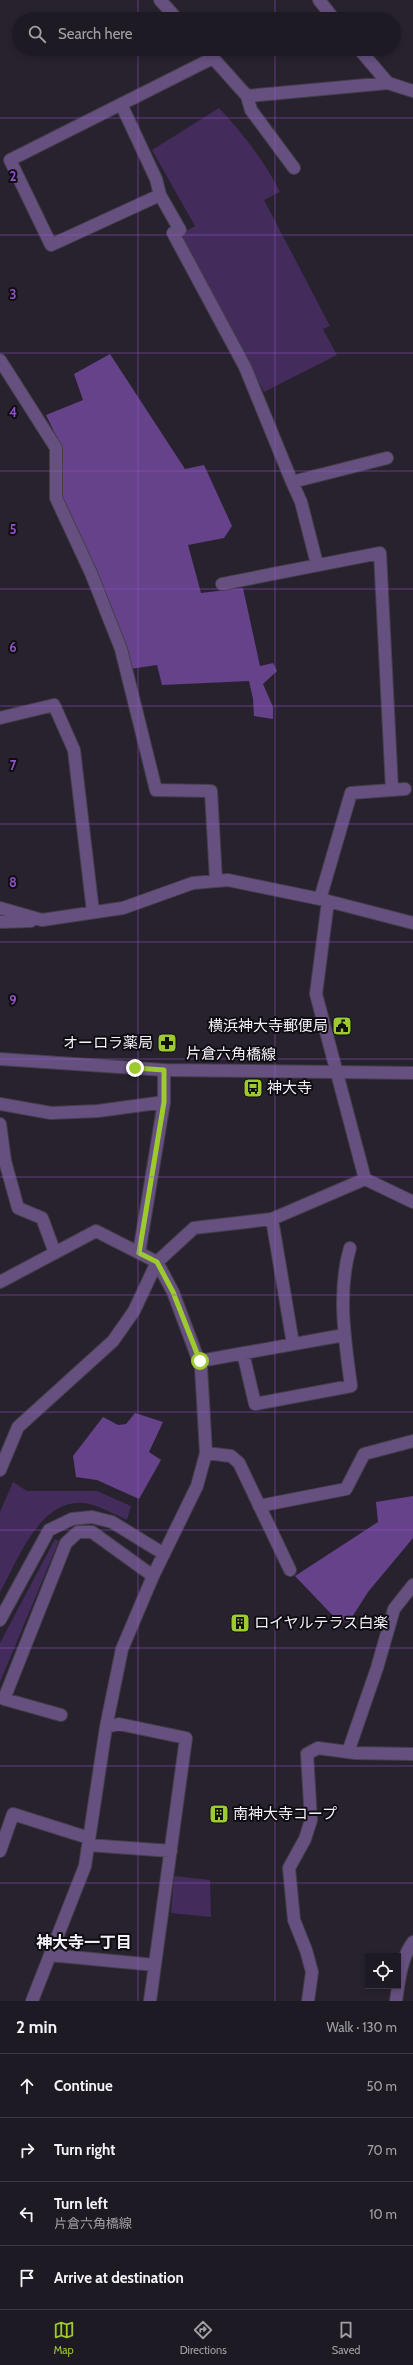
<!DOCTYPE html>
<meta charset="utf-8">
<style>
body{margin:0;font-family:Cabin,"Noto Sans JP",sans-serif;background:#2b2730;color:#f1f3f6}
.controls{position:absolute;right:12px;bottom:12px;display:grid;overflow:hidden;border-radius:0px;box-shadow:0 2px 6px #0003}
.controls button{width:36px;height:36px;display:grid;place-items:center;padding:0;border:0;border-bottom:1px solid #3c3841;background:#1e1a23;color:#f1f3f6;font:20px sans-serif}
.stop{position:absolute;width:12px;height:12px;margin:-9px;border:3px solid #9dca2f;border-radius:50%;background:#fff}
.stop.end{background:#9dca2f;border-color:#fff;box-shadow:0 1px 4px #0008}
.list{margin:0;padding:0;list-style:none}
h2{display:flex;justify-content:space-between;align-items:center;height:52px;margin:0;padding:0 16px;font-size:17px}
h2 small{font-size:13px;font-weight:400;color:#a1a1a6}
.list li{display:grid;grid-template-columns:26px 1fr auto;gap:12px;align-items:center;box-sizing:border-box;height:64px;padding:0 16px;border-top:1px solid #3c3841}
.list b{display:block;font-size:15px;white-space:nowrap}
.list p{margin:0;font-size:13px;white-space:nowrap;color:#a1a1a6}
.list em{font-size:13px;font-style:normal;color:#a1a1a6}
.icon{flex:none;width:22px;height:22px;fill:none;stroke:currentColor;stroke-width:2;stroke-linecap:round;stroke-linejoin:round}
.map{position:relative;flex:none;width:413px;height:2001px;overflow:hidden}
.search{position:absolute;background:#1e1a23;box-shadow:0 2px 6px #0003;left:12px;right:12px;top:12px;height:44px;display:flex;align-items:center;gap:10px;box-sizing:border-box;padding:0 14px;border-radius:22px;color:#a1a1a6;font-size:15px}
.sheet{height:308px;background:#1e1a23}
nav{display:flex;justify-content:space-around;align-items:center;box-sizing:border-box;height:56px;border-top:1px solid #3c3841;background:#1e1a23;font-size:11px;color:#a1a1a6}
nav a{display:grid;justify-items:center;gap:2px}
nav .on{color:#9dca2f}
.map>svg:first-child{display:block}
.green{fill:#432b5b}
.forest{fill:#66428a}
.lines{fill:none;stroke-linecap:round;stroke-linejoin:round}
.minor-casing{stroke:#453f4b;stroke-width:14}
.tertiary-casing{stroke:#453f4b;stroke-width:14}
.minor{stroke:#665080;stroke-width:12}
.tertiary{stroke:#665080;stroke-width:12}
.route{stroke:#9dca2f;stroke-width:5}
.grid{fill:none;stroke:#9353cb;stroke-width:1;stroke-opacity:0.55}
.labels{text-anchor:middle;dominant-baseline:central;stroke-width:4;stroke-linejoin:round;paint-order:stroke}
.poi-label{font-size:15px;fill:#f5f1fa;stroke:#0f0d12;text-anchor:start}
.street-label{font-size:15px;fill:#f5f1fa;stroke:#0f0d12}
.neighbourhood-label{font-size:16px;font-weight:bold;fill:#f5f1fa;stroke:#0f0d12}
.grid-label{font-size:13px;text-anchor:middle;font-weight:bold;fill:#9353cb;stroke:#0f0d12;stroke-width:4;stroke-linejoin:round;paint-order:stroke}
</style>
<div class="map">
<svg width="413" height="2001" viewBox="0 0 413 2001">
<rect width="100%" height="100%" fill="#28222f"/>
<!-- green -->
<path class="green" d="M219,108C244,135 264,160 280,192L264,200L330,326L323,329L337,355L264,392L181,234L195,226L152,150Z
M13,1482L27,1491H97L131,1506L127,1520C116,1515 105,1509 93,1505C43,1490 19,1558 0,1592V1512Z
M55,1539L59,1541L0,1682V1643Z
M174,1876L210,1880L211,1917L171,1913Z"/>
<!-- forest -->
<path class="forest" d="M110,354L185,469L204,465L232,526L224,538L188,545L201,593L243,588L260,666L273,663L277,671L263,684L273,707V719L254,716L253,699L249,681L162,685L157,665L130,669L60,496L61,446L46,415L83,400L74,374Z
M135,1413L163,1422L149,1452L161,1460L139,1499L97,1480L76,1477L73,1456L103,1417L118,1425L126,1424Z
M413,1496V1538L368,1592L349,1622L337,1620L295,1576L378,1522L376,1502Z"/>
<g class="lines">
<defs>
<path id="minor" d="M160,0L177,19
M319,0L334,19
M205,49L247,96L388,83L413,91
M359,49L388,83
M247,96L251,110L294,168
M121,104L156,179L160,195L51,245L10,160L213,58
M160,195L180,230L173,233L245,367L292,482
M0,360L56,448V498L91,573L121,649L156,790L211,791L216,880
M317,564L301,502L292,482L387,458
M222,584L380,553L392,789
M0,718L54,705L74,750L93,912
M320,899L351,793L405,789
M328,901L316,994L365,1179
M0,908L42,920L123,908L193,883L228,880L320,899L413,923
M0,922L31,921
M0,1104L51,1113L98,1111L164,1102
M0,1124L5,1161L18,1208L42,1218L55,1253
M272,1219L293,1344
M139,1253L164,1102V1070
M0,1282L96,1231L157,1262L173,1292L201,1367L206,1453L197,1486L153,1576L122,1649L106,1727L85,1866L32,2001
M243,1353L255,1404L351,1386C345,1341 337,1292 350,1248
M200,1361L344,1335
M206,1453L231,1456L239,1463L290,1570
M0,1470L18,1427L113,1341L134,1311L157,1262L194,1228L272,1219L365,1179L413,1202
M259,1506L346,1489L364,1454L413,1441
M0,1620L49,1530L72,1519L92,1517L112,1522L164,1554
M61,1715L4,1699L66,1543L78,1532H92L153,1576
M106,1727L119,1724L186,1738L150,2001
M348,1752L377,1668L394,1609L413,1585
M88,1845L171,1851
M0,1851L13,1814L89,1838
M50,1955L155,1965
M308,2001L312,1972L306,1950L294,1920L289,1868L305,1839L311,1820L307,1754L318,1748L355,1753L413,1754
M396,2001C399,1981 401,1958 413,1942"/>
<path id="tertiary" d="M0,1059L164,1070L413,1073"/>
</defs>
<!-- minor casing -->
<use href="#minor" class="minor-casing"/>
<!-- tertiary casing -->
<use href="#tertiary" class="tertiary-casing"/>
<!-- minor -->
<use href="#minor" class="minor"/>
<!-- tertiary -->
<use href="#tertiary" class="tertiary"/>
</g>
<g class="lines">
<!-- route -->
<path class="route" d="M135,1068L164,1070V1102L139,1253L157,1262L173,1292L200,1361"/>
</g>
<!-- grid -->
<path class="grid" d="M138,0V19M275,0V19M138,49V2001M275,49V2001M0,118H413M0,235H413M0,353H413M0,471H413M0,589H413M0,706H413M0,824H413M0,942H413M0,1059H413M0,1177H413M0,1295H413M0,1412H413M0,1530H413M0,1648H413M0,1766H413M0,1883H413"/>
<!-- icons -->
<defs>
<symbol id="civic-square" viewBox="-11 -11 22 22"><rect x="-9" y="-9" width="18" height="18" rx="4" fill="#9dca2f" stroke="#0f0d12"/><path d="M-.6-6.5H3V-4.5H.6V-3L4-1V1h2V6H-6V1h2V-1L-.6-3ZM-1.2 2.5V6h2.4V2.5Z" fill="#111"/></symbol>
<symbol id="pharmacy-square" viewBox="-11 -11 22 22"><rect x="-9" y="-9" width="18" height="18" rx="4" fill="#9dca2f" stroke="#0f0d12"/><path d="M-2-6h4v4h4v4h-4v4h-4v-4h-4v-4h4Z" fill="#111"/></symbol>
<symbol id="bus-square" viewBox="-11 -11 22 22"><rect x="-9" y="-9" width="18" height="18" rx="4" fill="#9dca2f" stroke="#0f0d12"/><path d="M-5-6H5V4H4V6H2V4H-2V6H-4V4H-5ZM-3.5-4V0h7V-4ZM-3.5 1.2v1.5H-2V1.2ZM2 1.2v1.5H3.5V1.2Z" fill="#111"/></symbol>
<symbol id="building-square" viewBox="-11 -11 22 22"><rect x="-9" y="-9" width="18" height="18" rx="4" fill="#9dca2f" stroke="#0f0d12"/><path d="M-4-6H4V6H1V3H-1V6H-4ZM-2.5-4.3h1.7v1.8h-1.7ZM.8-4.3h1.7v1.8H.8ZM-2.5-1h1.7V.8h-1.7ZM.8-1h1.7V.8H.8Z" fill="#111"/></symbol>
</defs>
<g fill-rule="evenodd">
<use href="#civic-square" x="331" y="1015" width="22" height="22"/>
<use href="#pharmacy-square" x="156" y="1032" width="22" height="22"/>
<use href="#bus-square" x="242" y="1077" width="22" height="22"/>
<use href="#building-square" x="229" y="1612" width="22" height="22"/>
<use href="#building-square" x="208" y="1803" width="22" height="22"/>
</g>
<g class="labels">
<!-- poi labels -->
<g class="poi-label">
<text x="328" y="1026" text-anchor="end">横浜神大寺郵便局</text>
<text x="153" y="1043" text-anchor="end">オーロラ薬局</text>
<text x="267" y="1088">神大寺</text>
<text x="254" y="1623">ロイヤルテラス白楽</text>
<text x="233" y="1814">南神大寺コープ</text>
</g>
<!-- street labels -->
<g class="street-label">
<text transform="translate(231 1054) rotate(1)">片倉六角橋線</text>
</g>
<!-- neighbourhood labels -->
<g class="neighbourhood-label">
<text x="84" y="1942">神大寺一丁目</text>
</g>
</g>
<g class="grid-label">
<text x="13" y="181">2</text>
<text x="13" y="299">3</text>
<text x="13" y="417">4</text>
<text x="13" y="534">5</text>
<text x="13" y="652">6</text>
<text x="13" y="770">7</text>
<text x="13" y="887">8</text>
<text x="13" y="1005">9</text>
</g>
</svg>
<div class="controls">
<button><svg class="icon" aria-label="locate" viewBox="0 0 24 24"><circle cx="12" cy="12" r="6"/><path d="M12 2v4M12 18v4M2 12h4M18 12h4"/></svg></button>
</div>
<div class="stop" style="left:200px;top:1361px"></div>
<div class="stop end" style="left:135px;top:1068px"></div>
<div class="search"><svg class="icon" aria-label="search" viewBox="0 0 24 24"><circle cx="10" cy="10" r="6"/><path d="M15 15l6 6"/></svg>Search here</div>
</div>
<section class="sheet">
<h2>2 min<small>Walk · 130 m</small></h2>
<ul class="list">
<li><svg class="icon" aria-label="ahead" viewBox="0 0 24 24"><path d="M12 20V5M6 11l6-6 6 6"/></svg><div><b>Continue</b></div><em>50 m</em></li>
<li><svg class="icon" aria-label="right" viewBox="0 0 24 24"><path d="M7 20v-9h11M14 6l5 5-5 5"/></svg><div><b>Turn right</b></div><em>70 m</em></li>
<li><svg class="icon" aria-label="left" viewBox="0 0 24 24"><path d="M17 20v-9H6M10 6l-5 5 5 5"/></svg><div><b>Turn left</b><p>片倉六角橋線</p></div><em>10 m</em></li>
<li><svg class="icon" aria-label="arrive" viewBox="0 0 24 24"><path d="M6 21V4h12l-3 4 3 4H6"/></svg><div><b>Arrive at destination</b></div></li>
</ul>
</section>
<nav>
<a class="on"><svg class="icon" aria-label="map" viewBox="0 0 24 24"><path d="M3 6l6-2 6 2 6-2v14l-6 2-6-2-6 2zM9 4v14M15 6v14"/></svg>Map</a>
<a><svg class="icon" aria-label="directions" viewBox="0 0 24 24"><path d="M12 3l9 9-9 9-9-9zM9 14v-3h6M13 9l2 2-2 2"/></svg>Directions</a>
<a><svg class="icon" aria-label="saved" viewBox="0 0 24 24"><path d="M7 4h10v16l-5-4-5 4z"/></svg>Saved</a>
</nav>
